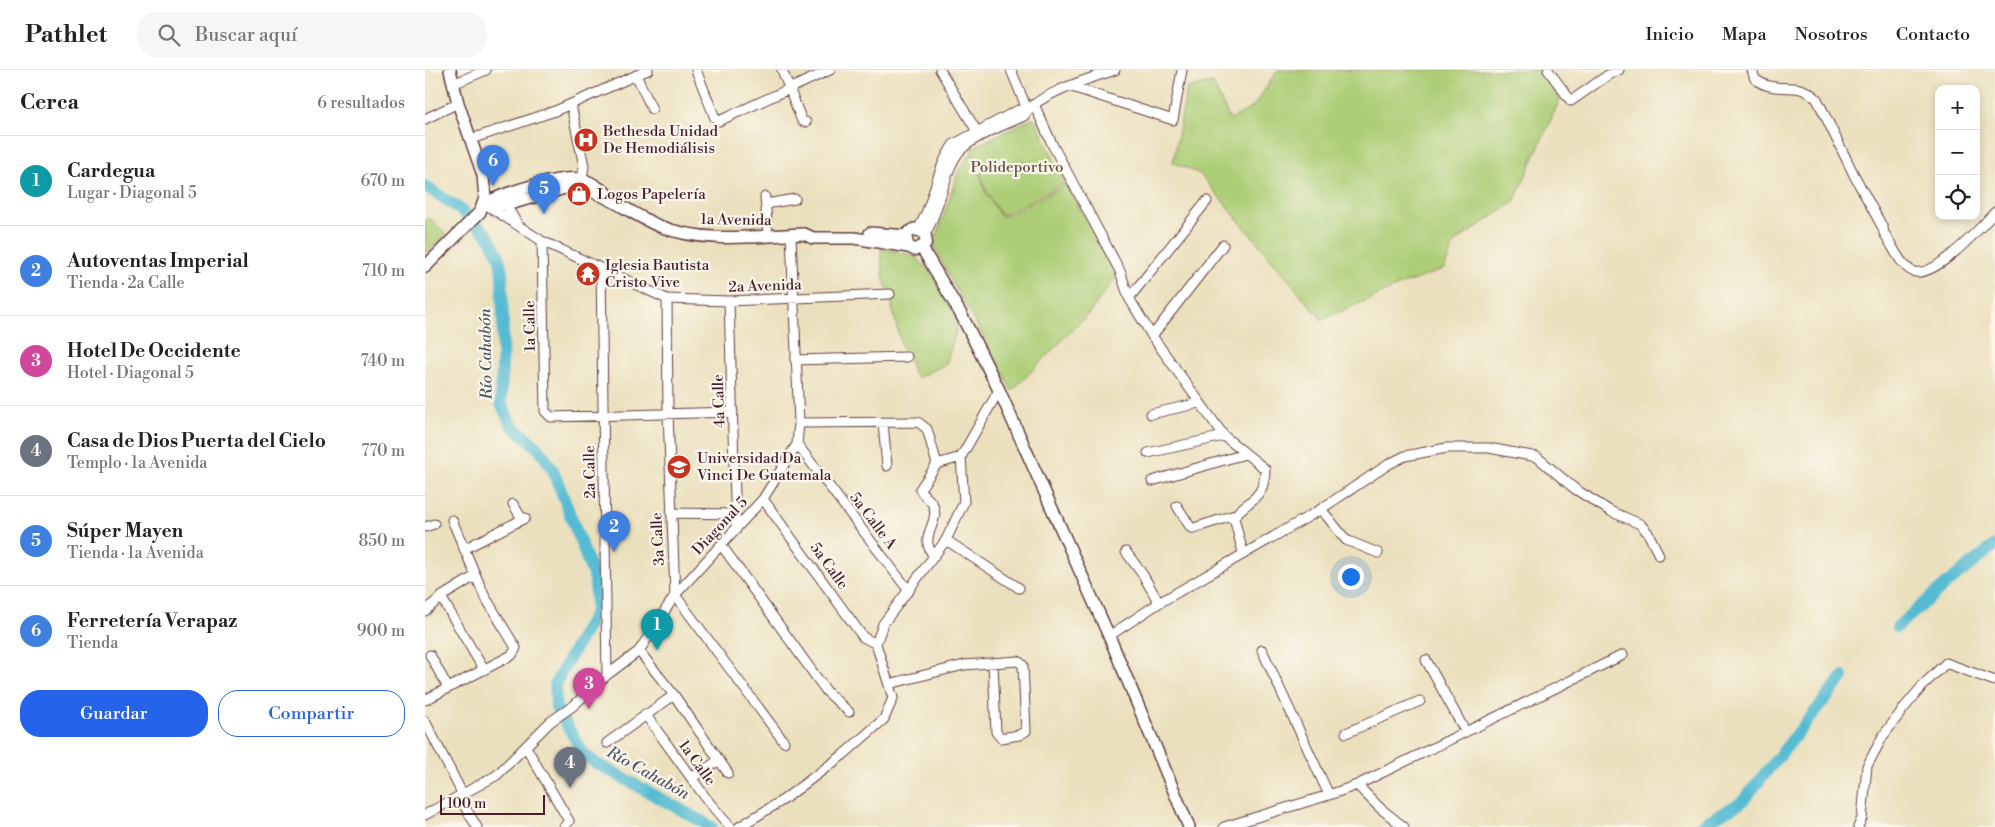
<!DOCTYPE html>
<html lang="es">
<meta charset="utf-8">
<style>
body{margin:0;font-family:"Libre Bodoni",serif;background:#f6f6f6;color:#222}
.controls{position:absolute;right:15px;top:15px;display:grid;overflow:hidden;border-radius:10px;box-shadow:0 2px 8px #0003}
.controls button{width:45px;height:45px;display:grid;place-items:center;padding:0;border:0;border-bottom:1px solid #e0e0e0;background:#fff;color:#222;font:25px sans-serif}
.scale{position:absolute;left:15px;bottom:12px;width:105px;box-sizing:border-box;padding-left:5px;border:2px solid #4a1f2b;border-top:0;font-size:14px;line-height:18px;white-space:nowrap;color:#4a1f2b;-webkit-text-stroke:4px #fbf7ec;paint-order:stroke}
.you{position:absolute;left:925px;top:506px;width:18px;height:18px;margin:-12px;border:4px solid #fff;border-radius:50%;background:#1a73e8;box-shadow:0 0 0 8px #1a73e833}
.badge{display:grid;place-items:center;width:32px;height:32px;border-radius:50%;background:#2563eb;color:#fff;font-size:16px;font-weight:700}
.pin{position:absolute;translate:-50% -41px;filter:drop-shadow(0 1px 2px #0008)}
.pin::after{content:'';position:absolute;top:26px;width:18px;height:15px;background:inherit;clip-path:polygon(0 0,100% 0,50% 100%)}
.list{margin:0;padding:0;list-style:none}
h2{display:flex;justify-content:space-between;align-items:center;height:65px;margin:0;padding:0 20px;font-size:21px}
h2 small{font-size:16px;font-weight:400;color:#767676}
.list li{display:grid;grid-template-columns:32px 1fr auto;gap:15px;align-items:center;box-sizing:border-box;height:90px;padding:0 20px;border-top:1px solid #e0e0e0}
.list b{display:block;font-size:19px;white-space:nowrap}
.list p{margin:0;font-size:16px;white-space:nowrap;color:#767676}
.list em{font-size:16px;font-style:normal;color:#767676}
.actions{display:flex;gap:10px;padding:15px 20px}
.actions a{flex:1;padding:11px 0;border:1px solid #2563eb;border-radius:20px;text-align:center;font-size:18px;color:#2563eb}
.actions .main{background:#2563eb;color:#fff}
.icon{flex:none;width:28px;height:28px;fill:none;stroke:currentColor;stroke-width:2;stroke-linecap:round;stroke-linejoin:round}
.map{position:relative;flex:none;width:1570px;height:757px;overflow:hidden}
header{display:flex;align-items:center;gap:30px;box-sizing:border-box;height:70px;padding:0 25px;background:#fff;border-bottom:1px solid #e0e0e0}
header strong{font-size:24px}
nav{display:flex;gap:28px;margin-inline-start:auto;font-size:18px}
.search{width:350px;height:45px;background:#f6f6f6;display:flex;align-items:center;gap:12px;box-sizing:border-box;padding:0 18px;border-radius:20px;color:#767676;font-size:19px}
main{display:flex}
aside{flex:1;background:#fff}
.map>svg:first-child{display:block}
.green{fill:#adce77;stroke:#7c7651}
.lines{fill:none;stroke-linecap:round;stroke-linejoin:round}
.river{stroke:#55bbd3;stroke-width:12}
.minor-casing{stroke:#623c41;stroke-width:11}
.major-casing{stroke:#623c41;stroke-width:14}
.minor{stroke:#fff;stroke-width:9}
.major{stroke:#fff;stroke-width:11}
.labels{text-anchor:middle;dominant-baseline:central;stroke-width:4.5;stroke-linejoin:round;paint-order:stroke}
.poi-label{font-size:15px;fill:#4a1f2b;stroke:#fbf7ec;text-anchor:start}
.park-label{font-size:15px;fill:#685442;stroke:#fbf7ec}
.street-label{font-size:15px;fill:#4a1f2b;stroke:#fbf7ec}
.water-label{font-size:16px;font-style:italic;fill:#4e5666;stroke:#fbf7ec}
</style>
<header>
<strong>Pathlet</strong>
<div class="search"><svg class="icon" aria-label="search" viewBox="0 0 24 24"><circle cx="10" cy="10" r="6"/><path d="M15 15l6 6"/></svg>Buscar aquí</div>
<nav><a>Inicio</a><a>Mapa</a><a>Nosotros</a><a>Contacto</a></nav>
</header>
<main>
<aside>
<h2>Cerca<small>6 resultados</small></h2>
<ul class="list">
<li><span class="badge" style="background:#0f9aa8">1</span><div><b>Cardegua</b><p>Lugar · Diagonal 5</p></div><em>670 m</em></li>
<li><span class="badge" style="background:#3f7fe0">2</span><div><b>Autoventas Imperial</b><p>Tienda · 2a Calle</p></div><em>710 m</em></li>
<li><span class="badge" style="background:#d1479c">3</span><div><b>Hotel De Occidente</b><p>Hotel · Diagonal 5</p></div><em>740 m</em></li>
<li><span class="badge" style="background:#6b7280">4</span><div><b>Casa de Dios Puerta del Cielo</b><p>Templo · 1a Avenida</p></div><em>770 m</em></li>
<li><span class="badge" style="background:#3f7fe0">5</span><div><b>Súper Mayen</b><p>Tienda · 1a Avenida</p></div><em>850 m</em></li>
<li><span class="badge" style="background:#3f7fe0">6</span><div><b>Ferretería Verapaz</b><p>Tienda</p></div><em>900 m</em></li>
</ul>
<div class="actions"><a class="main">Guardar</a><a>Compartir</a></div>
</aside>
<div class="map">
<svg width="1570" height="757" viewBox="0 0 1570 757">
<rect width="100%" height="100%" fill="#fbf7ec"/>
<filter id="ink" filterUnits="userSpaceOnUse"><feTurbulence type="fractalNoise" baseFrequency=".02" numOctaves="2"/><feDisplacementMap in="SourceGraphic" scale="10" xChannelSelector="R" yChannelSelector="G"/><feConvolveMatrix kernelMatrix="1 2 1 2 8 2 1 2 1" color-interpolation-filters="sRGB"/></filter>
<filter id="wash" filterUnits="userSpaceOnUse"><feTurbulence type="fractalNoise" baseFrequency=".0096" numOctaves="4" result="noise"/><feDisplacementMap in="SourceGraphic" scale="20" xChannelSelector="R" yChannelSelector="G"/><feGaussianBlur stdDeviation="1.12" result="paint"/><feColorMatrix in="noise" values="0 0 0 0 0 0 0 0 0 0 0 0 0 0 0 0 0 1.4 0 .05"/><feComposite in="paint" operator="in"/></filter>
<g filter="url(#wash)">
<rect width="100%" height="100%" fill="#ebe0bd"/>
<!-- green -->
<path class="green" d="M853,0H1116L1135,29L1089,132L1030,172L1019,199L973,216L897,250L775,104L748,92L762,18L788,13L805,50L828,37Z
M608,48L612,53L640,113L581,144H575L562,122L547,78Z
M547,82L561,123L575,146H582L641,115L673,170L691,207L665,242L587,321C565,270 530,226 509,174L534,100Z
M4,147L22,165L0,184V152Z
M456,178L490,186L510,208L530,246L533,255L521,294L492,308L489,305L482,284L477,278L467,237V225C456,213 457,194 456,178Z"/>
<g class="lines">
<!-- river -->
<path class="river" d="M0,116L35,139L62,164L74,186L77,203L78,253L76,334L86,354L114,379L128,400L170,510L171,541L130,614L131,637L159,684L169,692L287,757
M1472,557L1519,516L1570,475
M1276,757L1280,753L1317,732L1418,607"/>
</g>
</g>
<g filter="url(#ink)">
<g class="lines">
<defs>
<path id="minor" d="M271,0L290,48L294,51L405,0
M357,0L377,51L381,52
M515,0L554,65
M586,0L602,39
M1123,0L1146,31L1183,5L1194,0
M1327,0L1330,9C1333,11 1337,14 1341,15C1362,22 1373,11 1392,29L1429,105L1458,158L1459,163C1467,174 1474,194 1487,201C1508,211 1556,157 1570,142
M211,5L227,39
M28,14L61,0
M644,16L748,50L757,0
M609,34L628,76L695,201L704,228L727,266L799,366L840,399C840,417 835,425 820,436C815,440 811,443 809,448L818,483
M146,35L159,96L156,115
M0,49L33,33
M46,69L130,41L223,0
M340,127L343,166
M60,134L117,171L242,229L304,231L465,224
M341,134L370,129
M81,135L93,155
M493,159C510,133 510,99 529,74L593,40L602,39
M500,164C515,142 520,94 537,79C551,65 580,55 599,46C610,24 667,8 690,0
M117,171L120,341L126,347L308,342
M176,198L182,605
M704,228L782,131
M242,229L243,343L250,525L359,672
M304,231L311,460
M727,266L798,175
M370,290L482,287
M726,344L774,333
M374,353L493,352L502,359L512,394L536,387
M458,353L462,396
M372,374L484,521
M723,383L799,366
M727,411L820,384
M338,429L438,567L451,574
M88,434L97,449
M752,436L766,458H769L810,445
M896,439L921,470L953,483
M246,443L310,444
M0,457L9,454
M521,470L594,518
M297,476L402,622L424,642
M39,479L100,448
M701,482L718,505L734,533
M509,486C492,467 516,453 508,435C505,429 498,426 495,419L512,394
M16,527L59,600
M0,541L16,527L50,506
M684,566L734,533L893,441L964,394L980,386L1022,378H1064L1112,387L1150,419L1185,441L1215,454L1223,463L1234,485
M837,580L904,725
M214,581L249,625L303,703
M5,585L23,618
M1001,590L1040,661
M464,614L539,595L593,591L598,595L601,661L594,665L576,668L571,662L568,593
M0,630L87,585L91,578L59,525L27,450
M220,644L283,731L305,757
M0,651L38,725
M921,663L995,631
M182,673L249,625
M101,677L144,751L139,757
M267,708L294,690
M932,715L955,738L979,757
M34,727L52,757
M0,745L72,705L125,652L148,636L182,605L214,581L250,525L338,429L372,374L374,353L366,165
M314,757L358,730L418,685L459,649L468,628L451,574L458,554L521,470L539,432L536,387L574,320
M799,757L904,725L932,715L1198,585
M1433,757L1437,748L1442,696L1458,666L1479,638L1499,614L1521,593L1570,611"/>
<path id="major" d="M61,133C80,123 134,105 155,109C164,110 172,117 180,122
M59,134L81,135L147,116C178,120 205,144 234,156C280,174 331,166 379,164L388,168H429L484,177L490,180L500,175L501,168L498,162L489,159L483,163L481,170L484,177
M445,163L482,166
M497,178L537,246L574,320L684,566L764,757
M0,197L55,142L60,128L58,105L33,33L25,0"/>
</defs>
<!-- minor casing -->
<use href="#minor" class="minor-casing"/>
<!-- major casing -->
<use href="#major" class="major-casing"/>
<!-- minor -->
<use href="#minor" class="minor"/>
<!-- major -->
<use href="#major" class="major"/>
</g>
</g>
<!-- icons -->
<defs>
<symbol id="hospital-disc" viewBox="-11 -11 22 22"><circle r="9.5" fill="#c8321e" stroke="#fbf7ec"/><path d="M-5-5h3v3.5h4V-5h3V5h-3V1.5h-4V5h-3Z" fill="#fff"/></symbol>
<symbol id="shop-disc" viewBox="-11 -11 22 22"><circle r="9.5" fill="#c8321e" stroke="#fbf7ec"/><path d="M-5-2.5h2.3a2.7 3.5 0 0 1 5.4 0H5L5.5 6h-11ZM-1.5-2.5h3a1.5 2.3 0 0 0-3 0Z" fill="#fff"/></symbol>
<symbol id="temple-disc" viewBox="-11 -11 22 22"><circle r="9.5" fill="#c8321e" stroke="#fbf7ec"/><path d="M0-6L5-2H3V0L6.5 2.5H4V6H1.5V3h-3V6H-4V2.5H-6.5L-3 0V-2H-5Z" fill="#fff"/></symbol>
<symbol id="university-disc" viewBox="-11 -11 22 22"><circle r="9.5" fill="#c8321e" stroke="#fbf7ec"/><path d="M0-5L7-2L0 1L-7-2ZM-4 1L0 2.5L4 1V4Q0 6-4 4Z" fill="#fff"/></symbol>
</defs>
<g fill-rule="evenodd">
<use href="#hospital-disc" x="147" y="56" width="28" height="28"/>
<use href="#shop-disc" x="140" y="110" width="28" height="28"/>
<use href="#temple-disc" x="149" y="190" width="28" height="28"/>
<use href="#university-disc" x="240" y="383" width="28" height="28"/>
</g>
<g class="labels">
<!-- poi labels -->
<g class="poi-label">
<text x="178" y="61">Bethesda Unidad<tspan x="178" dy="17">De Hemodiálisis</tspan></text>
<text x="172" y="124">Logos Papelería</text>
<text x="180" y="195">Iglesia Bautista<tspan x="180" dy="17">Cristo Vive</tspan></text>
<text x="272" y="388">Universidad Da<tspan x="272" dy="17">Vinci De Guatemala</tspan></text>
</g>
<!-- park labels -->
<g class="park-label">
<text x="592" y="97">Polideportivo</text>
</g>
<!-- street labels -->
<g class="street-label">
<text transform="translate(311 150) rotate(1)">1a Avenida</text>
<text transform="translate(340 216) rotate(-2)">2a Avenida</text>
<text transform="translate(105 256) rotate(-91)">1a Calle</text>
<text transform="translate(294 331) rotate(-92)">4a Calle</text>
<text transform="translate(165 402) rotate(-91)">2a Calle</text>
<text transform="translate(448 451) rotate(53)">5a Calle A</text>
<text transform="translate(295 456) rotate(-47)">Diagonal 5</text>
<text transform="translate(233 469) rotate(-93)">3a Calle</text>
<text transform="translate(404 496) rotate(54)">5a Calle</text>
<text transform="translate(272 693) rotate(54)">1a Calle</text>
</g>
<!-- water labels -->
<g class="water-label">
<text transform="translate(61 284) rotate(-91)">Río Cahabón</text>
<text transform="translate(223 703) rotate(29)">Río Cahabón</text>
</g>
</g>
</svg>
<div class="controls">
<button>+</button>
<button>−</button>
<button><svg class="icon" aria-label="locate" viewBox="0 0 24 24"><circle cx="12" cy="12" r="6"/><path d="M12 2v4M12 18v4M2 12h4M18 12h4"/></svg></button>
</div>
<div class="scale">100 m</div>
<div class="you"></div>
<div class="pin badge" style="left:232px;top:580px;background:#0f9aa8">1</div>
<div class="pin badge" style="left:189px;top:482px;background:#3f7fe0">2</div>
<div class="pin badge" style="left:164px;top:639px;background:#d1479c">3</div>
<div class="pin badge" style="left:145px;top:718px;background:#6b7280">4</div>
<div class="pin badge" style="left:119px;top:144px;background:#3f7fe0">5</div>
<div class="pin badge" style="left:68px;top:116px;background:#3f7fe0">6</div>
</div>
</main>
